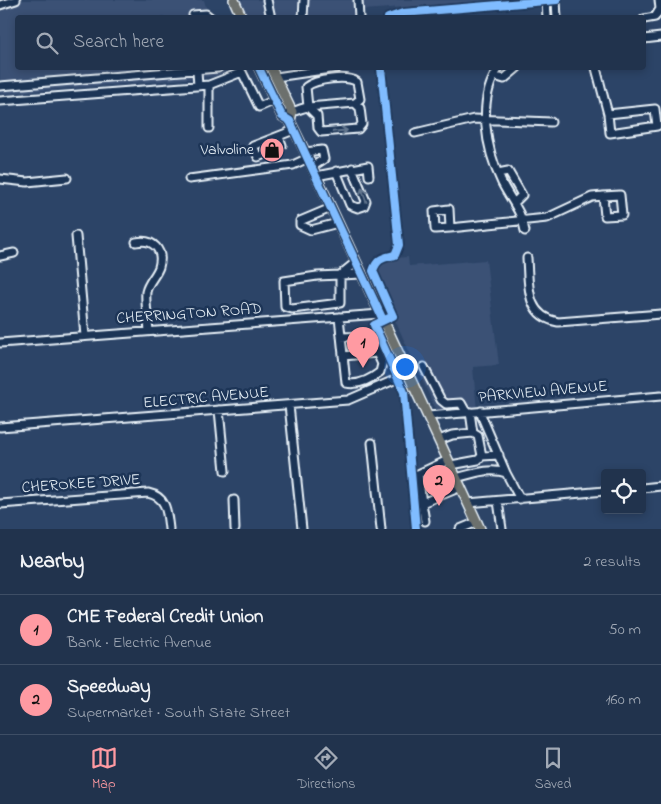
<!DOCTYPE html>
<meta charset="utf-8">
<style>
body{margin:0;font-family:"Indie Flower",sans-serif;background:#2d3f57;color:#f1f3f6}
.controls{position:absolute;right:15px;bottom:15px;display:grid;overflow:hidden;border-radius:5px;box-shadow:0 2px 8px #0003}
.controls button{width:45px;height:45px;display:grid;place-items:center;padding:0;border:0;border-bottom:1px solid #3e4e65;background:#21334d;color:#f1f3f6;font:25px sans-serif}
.you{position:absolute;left:404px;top:366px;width:18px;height:18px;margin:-12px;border:4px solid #fff;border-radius:50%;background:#1a73e8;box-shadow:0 0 0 8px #1a73e833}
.badge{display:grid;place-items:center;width:32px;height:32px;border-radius:50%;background:#ff9aa2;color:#111;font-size:16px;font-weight:700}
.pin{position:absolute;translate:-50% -41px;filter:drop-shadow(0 1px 2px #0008)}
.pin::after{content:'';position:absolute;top:26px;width:18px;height:15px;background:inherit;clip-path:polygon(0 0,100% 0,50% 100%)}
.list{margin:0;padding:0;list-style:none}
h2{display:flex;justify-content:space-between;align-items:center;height:65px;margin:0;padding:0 20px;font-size:21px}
h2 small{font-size:16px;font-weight:400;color:#a2aab6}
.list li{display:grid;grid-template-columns:32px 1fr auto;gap:15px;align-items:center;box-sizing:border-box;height:70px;padding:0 20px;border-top:1px solid #3e4e65}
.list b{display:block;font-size:19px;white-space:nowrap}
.list p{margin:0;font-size:16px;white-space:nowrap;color:#a2aab6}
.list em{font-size:16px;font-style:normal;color:#a2aab6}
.icon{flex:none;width:28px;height:28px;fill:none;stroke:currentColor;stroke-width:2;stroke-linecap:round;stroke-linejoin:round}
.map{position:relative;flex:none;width:661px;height:529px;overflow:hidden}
.search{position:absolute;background:#21334d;box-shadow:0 2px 8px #0003;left:15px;right:15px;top:15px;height:55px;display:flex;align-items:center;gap:12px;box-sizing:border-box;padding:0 18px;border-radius:5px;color:#a2aab6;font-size:19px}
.sheet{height:205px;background:#21334d}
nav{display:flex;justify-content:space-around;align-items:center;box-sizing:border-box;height:70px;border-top:1px solid #3e4e65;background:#21334d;font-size:14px;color:#a2aab6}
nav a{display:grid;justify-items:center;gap:2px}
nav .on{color:#ff9aa2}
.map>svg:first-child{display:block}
.built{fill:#3a5175}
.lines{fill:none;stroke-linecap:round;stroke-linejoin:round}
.minor-casing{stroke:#e8f1f8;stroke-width:11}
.major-casing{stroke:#e8f1f8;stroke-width:12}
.minor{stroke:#1d3557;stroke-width:7}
.major{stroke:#6c706d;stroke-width:9}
.cycleway-casing{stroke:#1d3557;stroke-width:11}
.cycleway{stroke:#80bcff;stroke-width:8}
.oneway{stroke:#64778f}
.labels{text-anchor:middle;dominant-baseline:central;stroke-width:5;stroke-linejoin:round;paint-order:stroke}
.poi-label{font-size:16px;fill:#e8f1f8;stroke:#1d3557;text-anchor:end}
.street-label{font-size:16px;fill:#e8f1f8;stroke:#1d3557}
</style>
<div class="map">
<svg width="661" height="529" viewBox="0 0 661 529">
<rect width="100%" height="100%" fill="#2c4467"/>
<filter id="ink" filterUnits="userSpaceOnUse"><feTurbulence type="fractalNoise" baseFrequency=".02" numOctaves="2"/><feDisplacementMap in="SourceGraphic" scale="10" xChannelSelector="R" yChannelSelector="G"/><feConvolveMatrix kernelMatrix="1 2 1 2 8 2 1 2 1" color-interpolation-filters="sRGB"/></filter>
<g filter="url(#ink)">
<!-- built -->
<path class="built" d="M0,0H204L209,17L18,18V68H224L226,74L222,76L0,94Z
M228,0H361L363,17H238Z
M362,0H500L363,10Z
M408,257L409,266L486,260L499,365L473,367L477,411L438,415L384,296L373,271L376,264L381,259Z"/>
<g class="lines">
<defs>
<path id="minor" d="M267,0L271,18
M358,0L359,18
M546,0L547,18
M556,0L557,18
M0,5L16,0
M193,15L206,14L211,18
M303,18L304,0
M644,19L655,17L660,9L659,0
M644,39L661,37
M499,68C476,100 486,150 502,183C510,199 522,212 525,231
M596,68L608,114
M197,71L198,86
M494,76L504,79L517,68
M276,77L337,68
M209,85V128
M0,86L218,68
M0,101L209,85L242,72L259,107L275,100
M655,109L657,126L610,133L608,114Z
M288,114C295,111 301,108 308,107L355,103L360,99L357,82C347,75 316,79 306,87L308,107L317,116L318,128L321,132L358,129L362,124L360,108L355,103
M415,133L474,119L551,122
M276,150L282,145L279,137
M305,152L322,150L324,159L312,167
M268,153L258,157L253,146L294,130
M336,171L350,205L358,208L364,206L366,201L352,168
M498,173L508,171L522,195L514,203
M316,176L368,166L369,176
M0,179L27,182L67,178
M189,179L293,165L308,158
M620,195L622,215L605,216L603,196Z
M331,208L300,221V225L311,230L338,223
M449,209L450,228L435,229L434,211Z
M450,228L547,218L592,197L603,196
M76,236L85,336
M136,242C153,238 164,250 159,267C156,276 148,282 146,292C145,304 148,319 149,331
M0,256L14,253
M527,258C529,285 525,316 558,322L661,314
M356,262L340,275L362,274
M340,275V303L292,309L285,307L284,281L317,276Z
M339,317L346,383C359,386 371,379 380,372L382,364L377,353
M341,337L370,336L377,353L343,356
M0,343L380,314
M424,367L441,400L446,404L461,403L466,412
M289,405L302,529
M219,410L225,471
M481,411L482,417L506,473
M428,416L661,396
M0,427L348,400L408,374
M439,440L452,435L473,433L470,412
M372,443L381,529
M482,456L499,455
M451,465L478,460L482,456L478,436L473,433
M456,478C472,474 491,467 506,473L520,499
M642,488L661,486
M234,500L235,529
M498,501L502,529
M422,503L418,474L448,460
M468,503L605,491
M0,504L148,493C167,497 167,512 169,529
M425,521L422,503L461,487
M460,529L477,522"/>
<path id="major" d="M234,0L242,18
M259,68L282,116L290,121L308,158L480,529
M271,68L292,112L290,121"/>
</defs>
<!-- minor casing -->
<use href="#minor" class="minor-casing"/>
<!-- major casing -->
<use href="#major" class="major-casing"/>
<!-- minor -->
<use href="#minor" class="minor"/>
<!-- major -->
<use href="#major" class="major"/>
<defs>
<path id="cycleway" d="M388,18L403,13L557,0
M259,68L282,116L290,121L383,320
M381,68L399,245L395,255C383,258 377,258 373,271L393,316L374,325L404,392L416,529"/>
</defs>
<!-- cycleway casing -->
<use href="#cycleway" class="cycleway-casing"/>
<!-- cycleway -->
<use href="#cycleway" class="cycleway"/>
</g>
<!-- one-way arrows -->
<defs><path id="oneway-shaft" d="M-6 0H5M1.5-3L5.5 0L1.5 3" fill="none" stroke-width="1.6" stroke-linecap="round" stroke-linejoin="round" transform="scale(1.25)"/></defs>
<g class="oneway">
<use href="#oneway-shaft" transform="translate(340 131) rotate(-5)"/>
<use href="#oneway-shaft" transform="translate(364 195) rotate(-109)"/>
</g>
</g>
<!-- icons -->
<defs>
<symbol id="shop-disc" viewBox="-11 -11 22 22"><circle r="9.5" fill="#ff9aa2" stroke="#1d3557"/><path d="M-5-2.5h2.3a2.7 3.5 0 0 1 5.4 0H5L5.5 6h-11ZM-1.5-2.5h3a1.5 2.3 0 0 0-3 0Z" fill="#111"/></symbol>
</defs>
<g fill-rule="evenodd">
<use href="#shop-disc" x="258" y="136" width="28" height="28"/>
</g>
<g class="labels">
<!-- poi labels -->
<g class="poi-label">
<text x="254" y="150">Valvoline</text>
</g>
<!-- street labels -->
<g class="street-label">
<text transform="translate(189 314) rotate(-4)">CHERRINGTON ROAD</text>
<text transform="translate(543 392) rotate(-5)">PARKVIEW AVENUE</text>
<text transform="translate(206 398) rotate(-5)">ELECTRIC AVENUE</text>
<text transform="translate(81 484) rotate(-4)">CHEROKEE DRIVE</text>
</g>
</g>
</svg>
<div class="controls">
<button><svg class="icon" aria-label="locate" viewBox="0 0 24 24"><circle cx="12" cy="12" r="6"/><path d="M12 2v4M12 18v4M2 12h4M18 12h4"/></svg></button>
</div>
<div class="you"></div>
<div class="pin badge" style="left:363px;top:368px">1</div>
<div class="pin badge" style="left:439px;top:506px">2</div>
<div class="search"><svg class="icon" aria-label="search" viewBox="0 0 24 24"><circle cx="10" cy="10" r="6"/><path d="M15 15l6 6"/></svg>Search here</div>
</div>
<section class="sheet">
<h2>Nearby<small>2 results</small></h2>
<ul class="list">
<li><span class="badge">1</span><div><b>CME Federal Credit Union</b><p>Bank · Electric Avenue</p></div><em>50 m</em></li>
<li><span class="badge">2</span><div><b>Speedway</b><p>Supermarket · South State Street</p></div><em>160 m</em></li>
</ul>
</section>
<nav>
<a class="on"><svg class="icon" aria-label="map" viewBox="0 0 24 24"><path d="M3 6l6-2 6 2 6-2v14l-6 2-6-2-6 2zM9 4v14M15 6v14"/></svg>Map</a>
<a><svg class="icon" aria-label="directions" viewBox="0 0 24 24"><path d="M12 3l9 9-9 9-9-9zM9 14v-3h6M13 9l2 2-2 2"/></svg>Directions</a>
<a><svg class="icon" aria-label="saved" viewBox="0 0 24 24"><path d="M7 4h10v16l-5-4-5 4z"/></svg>Saved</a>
</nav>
